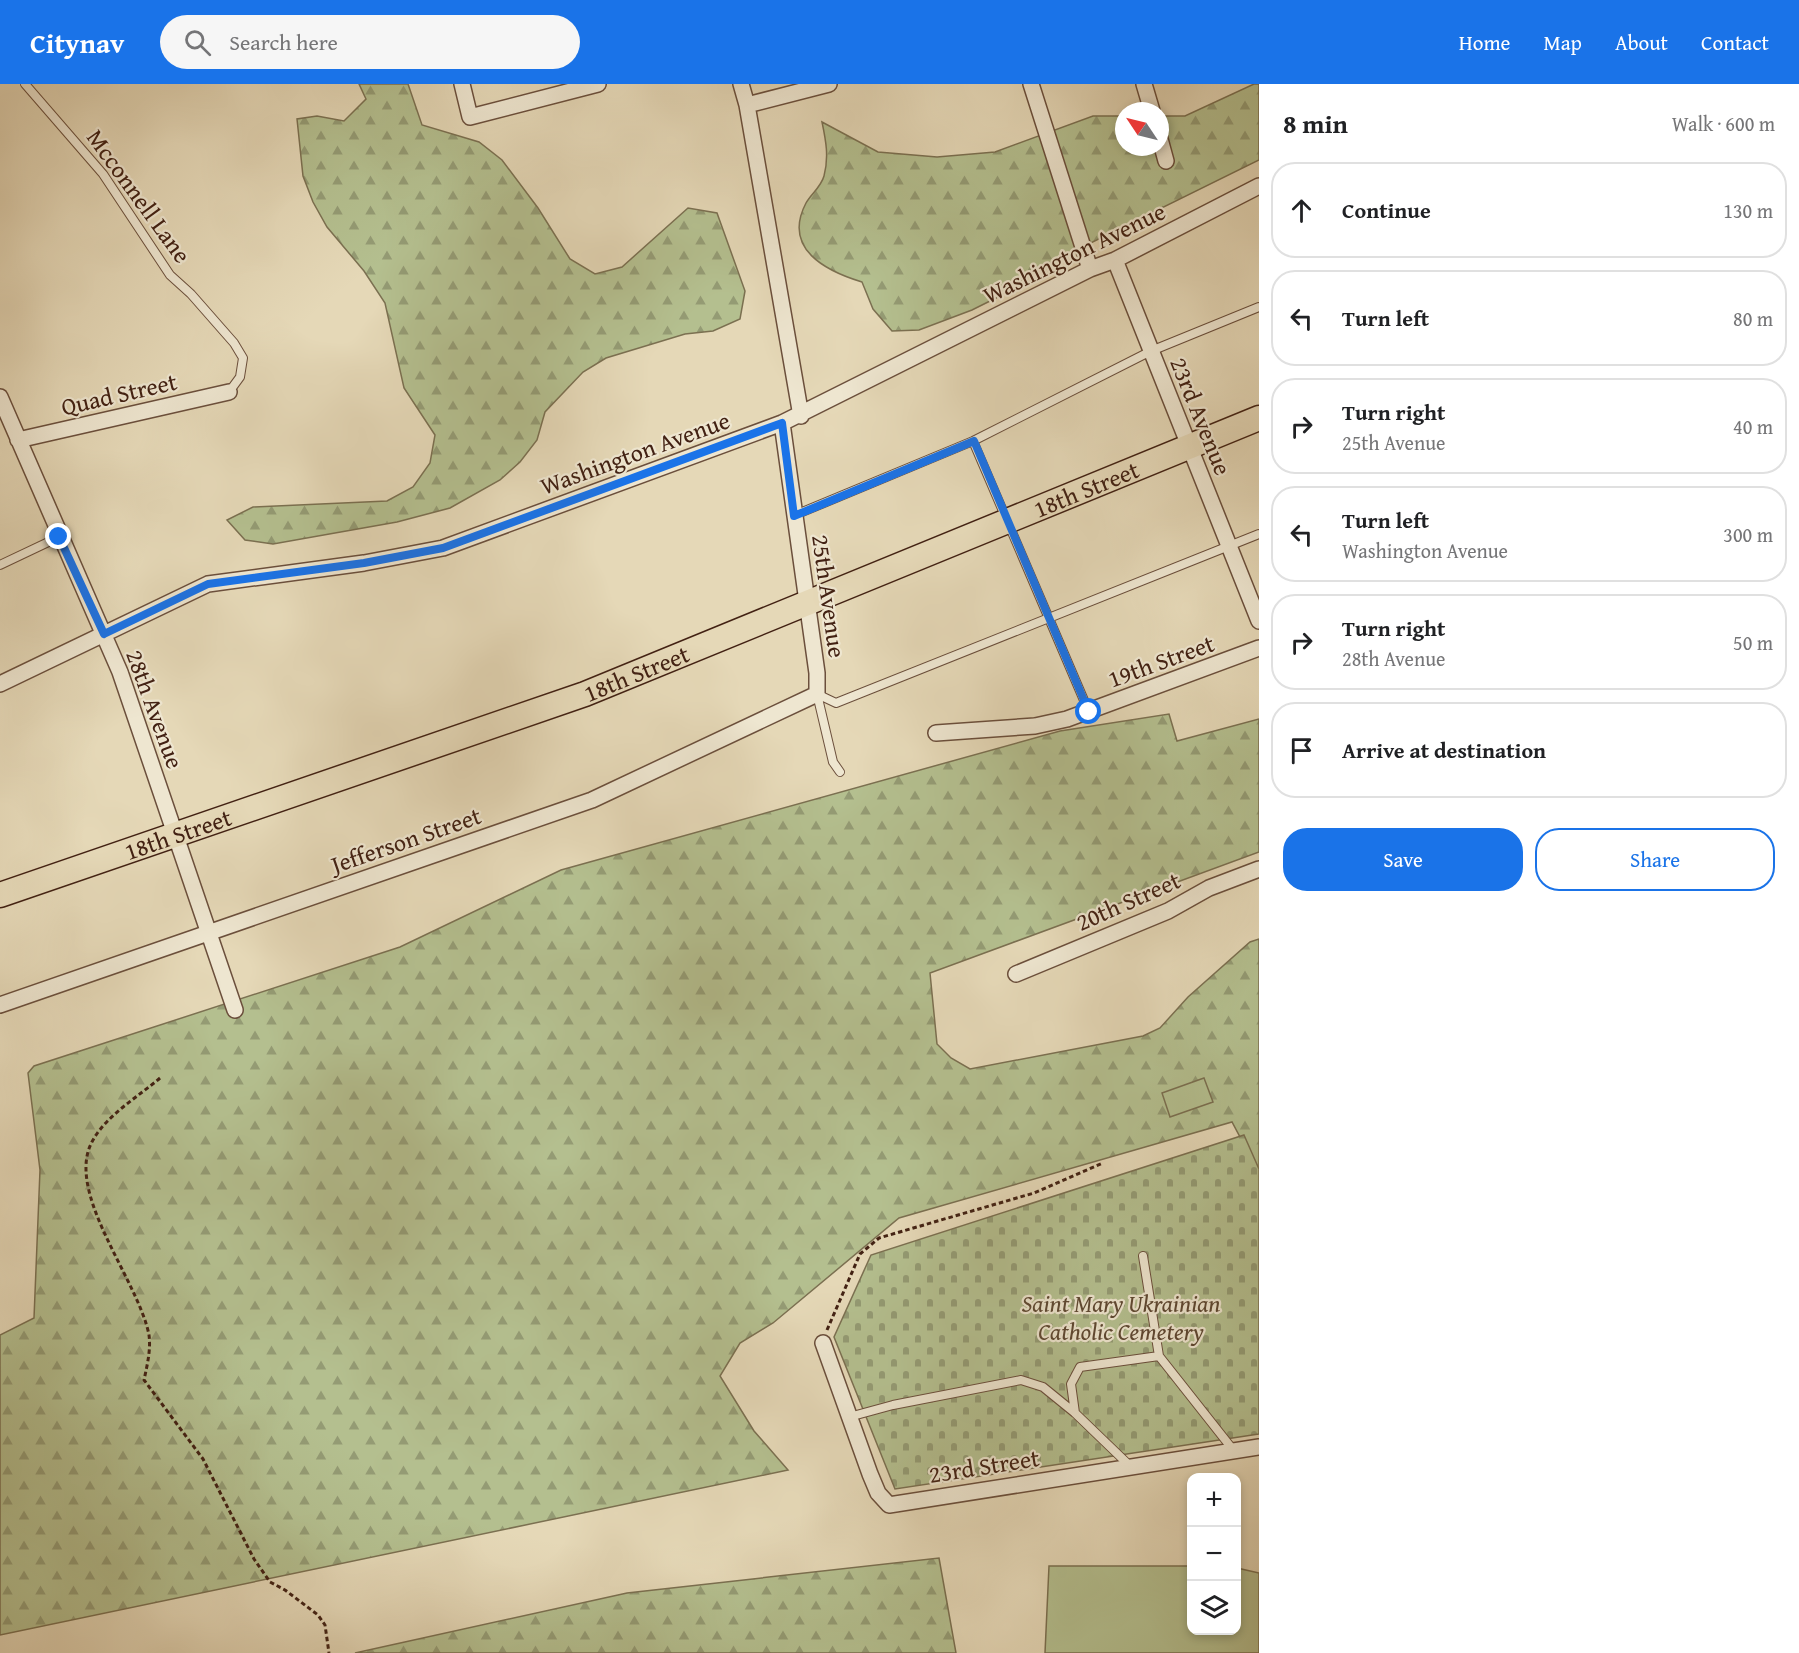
<!DOCTYPE html>
<meta charset="utf-8">
<style>
body{margin:0;font-family:"Gentium Book Plus",serif;background:#f6f6f6;color:#202124}
.controls{position:absolute;right:18px;bottom:18px;display:grid;overflow:hidden;border-radius:12px;box-shadow:0 3px 9px #0003}
.controls button{width:54px;height:54px;display:grid;place-items:center;padding:0;border:0;border-bottom:2px solid #e0e0e0;background:#fff;color:#202124;font:30px sans-serif}
.compass{position:absolute;left:1115px;top:18px;width:54px;height:54px;border-radius:50%;background:#fff;box-shadow:0 3px 9px #0003;rotate:305deg}
.stop{position:absolute;width:18px;height:18px;margin:-14px;border:4px solid #1a73e8;border-radius:50%;background:#fff}
.stop.end{background:#1a73e8;border-color:#fff;box-shadow:0 2px 6px #0008}
.list{margin:0;padding:0;list-style:none}
h2{display:flex;justify-content:space-between;align-items:center;height:78px;margin:0;padding:0 24px;font-size:26px}
h2 small{font-size:20px;font-weight:400;color:#757577}
.list li{display:grid;grid-template-columns:39px 1fr auto;gap:18px;align-items:center;box-sizing:border-box;height:96px;margin:0 12px 12px;padding:0 12px;border:2px solid #e0e0e0;border-radius:24px}
.list b{display:block;font-size:22px;white-space:nowrap}
.list p{margin:0;font-size:20px;white-space:nowrap;color:#757577}
.list em{font-size:20px;font-style:normal;color:#757577}
.actions{display:flex;gap:12px;padding:18px 24px}
.actions a{flex:1;padding:14px 0;border:2px solid #1a73e8;border-radius:24px;text-align:center;font-size:21px;color:#1a73e8}
.actions .main{background:#1a73e8;color:#fff}
.icon{flex:none;width:33px;height:33px;fill:none;stroke:currentColor;stroke-width:2;stroke-linecap:round;stroke-linejoin:round}
.map{position:relative;flex:none;width:1259px;height:1569px;overflow:hidden}
header{display:flex;align-items:center;gap:36px;box-sizing:border-box;height:84px;padding:0 30px;background:#1a73e8;color:#fff}
header strong{font-size:28px}
nav{display:flex;gap:33px;margin-inline-start:auto;font-size:21px}
.search{width:420px;height:54px;background:#f6f6f6;display:flex;align-items:center;gap:15px;box-sizing:border-box;padding:0 21px;border-radius:33px;color:#757577;font-size:22px}
main{display:flex}
aside{flex:1;background:#fff}
.map>svg:first-child{display:block}
.forest{fill:url(#forest-firs);stroke:#7b7051;stroke-width:1.5}
.cemetery{fill:url(#cemetery-stones);stroke:#7b7051;stroke-width:1.5}
.park{fill:#b4bf8f;stroke:#7b7051;stroke-width:1.5}
.lines{fill:none;stroke-linecap:round;stroke-linejoin:round}
.lane-casing{stroke:#6b4f3c;stroke-width:10}
.street-casing{stroke:#6b4f3c;stroke-width:18}
.primary-casing{stroke:#422113;stroke-width:27}
.path{stroke:#422113;stroke-width:3;stroke-dasharray:4.5 3;stroke-linecap:butt}
.lane{stroke:#eee6d0;stroke-width:8}
.street{stroke:#eee6d0;stroke-width:15}
.primary{stroke:#e5d8b7;stroke-width:24}
.route{stroke:#1a73e8;stroke-width:8}
.labels{text-anchor:middle;dominant-baseline:central;stroke-width:4.5;stroke-linejoin:round;paint-order:stroke}
.street-label{font-size:24px;fill:#422113;stroke:#eee6d0}
.park-label{font-size:24px;font-style:italic;fill:#5e4832;stroke:#eee6d0}
</style>
<header>
<strong>Citynav</strong>
<div class="search"><svg class="icon" aria-label="search" viewBox="0 0 24 24"><circle cx="10" cy="10" r="6"/><path d="M15 15l6 6"/></svg>Search here</div>
<nav><a>Home</a><a>Map</a><a>About</a><a>Contact</a></nav>
</header>
<main>
<div class="map">
<svg width="1259" height="1569" viewBox="0 0 1259 1569">
<defs>
<pattern id="forest-firs" width="22" height="20" patternUnits="userSpaceOnUse" patternTransform="scale(1.5)"><rect width="22" height="20" fill="#b4bf8f"/><path d="M5 1l3.5 6h-7zM16 11l3.5 6h-7z" fill="#949b74"/></pattern>
<pattern id="cemetery-stones" width="16" height="16" patternUnits="userSpaceOnUse" patternTransform="scale(1.5)"><rect width="16" height="16" fill="#b4bf8f"/><path d="M2 7V4a2 2 0 0 1 4 0v3zM10 15v-3a2 2 0 0 1 4 0v3z" fill="#949b74"/></pattern>
</defs>
<rect width="100%" height="100%" fill="#e5d8b7"/>
<filter id="stains"><feTurbulence type="fractalNoise" baseFrequency=".00333" numOctaves="4"/><feColorMatrix values="0 0 0 0 .2 0 0 0 0 .09 0 0 0 0 .02 0 0 0 .5 -.17"/></filter>
<radialGradient id="worn" r=".72"><stop offset=".6" stop-color="#630" stop-opacity="0"/><stop offset="1" stop-color="#630" stop-opacity=".3"/></radialGradient>
<!-- forest -->
<path class="forest" d="M359,0H408L422,41L479,58L502,76L538,124L570,175L595,190L622,183L688,124L717,129L745,207L740,235L713,247L685,250L606,274L583,288L545,328L537,356L520,378L500,396L450,424L397,438L273,460L245,456L227,436L253,423L387,417L413,403L430,379L435,351L404,304L385,219L364,187L327,143L313,118L303,92L297,35L317,32L344,37L366,15Z
M1254,0H1259V76L1042,183L996,214L972,226L919,246L892,247L873,225L862,198C826,187 782,165 806,119C811,110 821,103 824,92C829,73 826,57 822,38L878,68L937,73L995,68L1093,32H1124V63H1160V32H1185Z
M1169,630L1177,657L1259,635V768L930,889L937,960L951,974L970,985L1143,952L1160,944L1188,913L1250,858L1259,855V1089L1232,1038L899,1134L773,1239L740,1259L720,1292L754,1347L788,1386L0,1551V1251L34,1234L40,1086L28,989L34,982L400,863L561,786L1060,647Z
M939,1474L956,1569H355L627,1509Z"/>
<!-- cemetery -->
<path class="cemetery" d="M1244,1051L1259,1085V1350L895,1405L834,1253L871,1171Z"/>
<!-- park -->
<path class="park" d="M1204,994L1213,1018L1170,1033L1162,1009Z
M1049,1482H1191L1192,1546H1236L1237,1484L1259,1489V1569H1045Z"/>
<g class="lines">
<defs>
<path id="lane" d="M25,0L103,90L170,191L191,210L234,259L243,274L240,293L229,308
M973,357L1089,628
M795,431L973,357L1151,267L1259,223
M0,481L59,453
M817,610L836,619L1259,450
M817,610L833,678L840,688
M1143,1172L1159,1272L1234,1367
M1075,1329L1071,1300L1080,1283L1159,1272
M849,1333L893,1321L1021,1296L1043,1303L1075,1329L1130,1382"/>
<path id="street" d="M462,0L470,33L598,0
M741,0L747,21L801,332
M1031,0L1090,185
M1144,0L1152,27
M747,21L829,0
M1160,55L1166,77
M1115,176L1259,537
M0,313L120,588L235,926
M18,356L229,308
M0,600L208,500L364,479L443,464L782,339L1090,185L1115,176L1259,102
M936,649L1035,642L1067,635L1259,564
M1016,890L1168,827L1209,804L1259,785
M0,921L592,716L817,610V589L782,339
M823,1259L870,1390L878,1409L889,1421L1259,1363"/>
<g id="primary">
<path id="s1" d="M0,811L585,610L1259,334"/>
</g>
</defs>
<!-- lane casing -->
<use href="#lane" class="lane-casing"/>
<!-- street casing -->
<use href="#street" class="street-casing"/>
<!-- primary casing -->
<use href="#primary" class="primary-casing"/>
<!-- path -->
<path class="path" d="M160,994C139,1012 107,1031 93,1056C63,1107 138,1195 149,1251C151,1266 147,1282 144,1296L203,1375L254,1475L270,1498L285,1506L318,1531L325,1541L329,1569
M827,1246L860,1170L879,1154L1034,1109L1103,1079"/>
<!-- lane -->
<use href="#lane" class="lane"/>
<!-- street -->
<use href="#street" class="street"/>
<!-- primary -->
<use href="#primary" class="primary"/>
</g>
<g class="lines">
<!-- route -->
<path class="route" d="M59,453L104,550L208,500L364,479L443,464L782,339L794,432L974,357L1089,628"/>
</g>
<g class="labels">
<!-- street labels -->
<g class="street-label">
<text transform="translate(139 112) rotate(54)">Mcconnell Lane</text>
<text transform="translate(1074 169) rotate(-26)">Washington Avenue</text>
<text transform="translate(119 310) rotate(-13)">Quad Street</text>
<text transform="translate(1201 332) rotate(68)">23rd Avenue</text>
<text transform="translate(635 369) rotate(-20)">Washington Avenue</text>
<text stroke="none"><textPath href="#s1" startOffset="1160">18th Street</textPath></text>
<text transform="translate(829 512) rotate(82)">25th Avenue</text>
<text transform="translate(1161 577) rotate(-20)">19th Street</text>
<text stroke="none"><textPath href="#s1" startOffset="674">18th Street</textPath></text>
<text transform="translate(155 625) rotate(70)">28th Avenue</text>
<text stroke="none"><textPath href="#s1" startOffset="188">18th Street</textPath></text>
<text transform="translate(406 756) rotate(-19)">Jefferson Street</text>
<text transform="translate(1128 817) rotate(-24)">20th Street</text>
<text transform="translate(984 1382) rotate(-9)">23rd Street</text>
</g>
<!-- park labels -->
<g class="park-label">
<text x="1121" y="1219">Saint Mary Ukrainian<tspan x="1121" dy="28">Catholic Cemetery</tspan></text>
</g>
</g>
<rect width="100%" height="100%" filter="url(#stains)"/>
<rect width="100%" height="100%" fill="url(#worn)"/>
</svg>
<div class="controls">
<button>+</button>
<button>−</button>
<button><svg class="icon" aria-label="layers" viewBox="0 0 24 24"><path d="M12 4l9 5-9 5-9-5zM3 14l9 5 9-5"/></svg></button>
</div>
<svg class="compass" viewBox="-18 -18 36 36"><path d="M0-13l5 13h-10z" fill="#e53935"/><path d="M0 13l5-13h-10z" fill="#757577"/></svg>
<div class="stop" style="left:1089px;top:628px"></div>
<div class="stop end" style="left:59px;top:453px"></div>
</div>
<aside>
<h2>8 min<small>Walk · 600 m</small></h2>
<ul class="list">
<li><svg class="icon" aria-label="ahead" viewBox="0 0 24 24"><path d="M12 20V5M6 11l6-6 6 6"/></svg><div><b>Continue</b></div><em>130 m</em></li>
<li><svg class="icon" aria-label="left" viewBox="0 0 24 24"><path d="M17 20v-9H6M10 6l-5 5 5 5"/></svg><div><b>Turn left</b></div><em>80 m</em></li>
<li><svg class="icon" aria-label="right" viewBox="0 0 24 24"><path d="M7 20v-9h11M14 6l5 5-5 5"/></svg><div><b>Turn right</b><p>25th Avenue</p></div><em>40 m</em></li>
<li><svg class="icon" aria-label="left" viewBox="0 0 24 24"><path d="M17 20v-9H6M10 6l-5 5 5 5"/></svg><div><b>Turn left</b><p>Washington Avenue</p></div><em>300 m</em></li>
<li><svg class="icon" aria-label="right" viewBox="0 0 24 24"><path d="M7 20v-9h11M14 6l5 5-5 5"/></svg><div><b>Turn right</b><p>28th Avenue</p></div><em>50 m</em></li>
<li><svg class="icon" aria-label="arrive" viewBox="0 0 24 24"><path d="M6 21V4h12l-3 4 3 4H6"/></svg><div><b>Arrive at destination</b></div></li>
</ul>
<div class="actions"><a class="main">Save</a><a>Share</a></div>
</aside>
</main>
